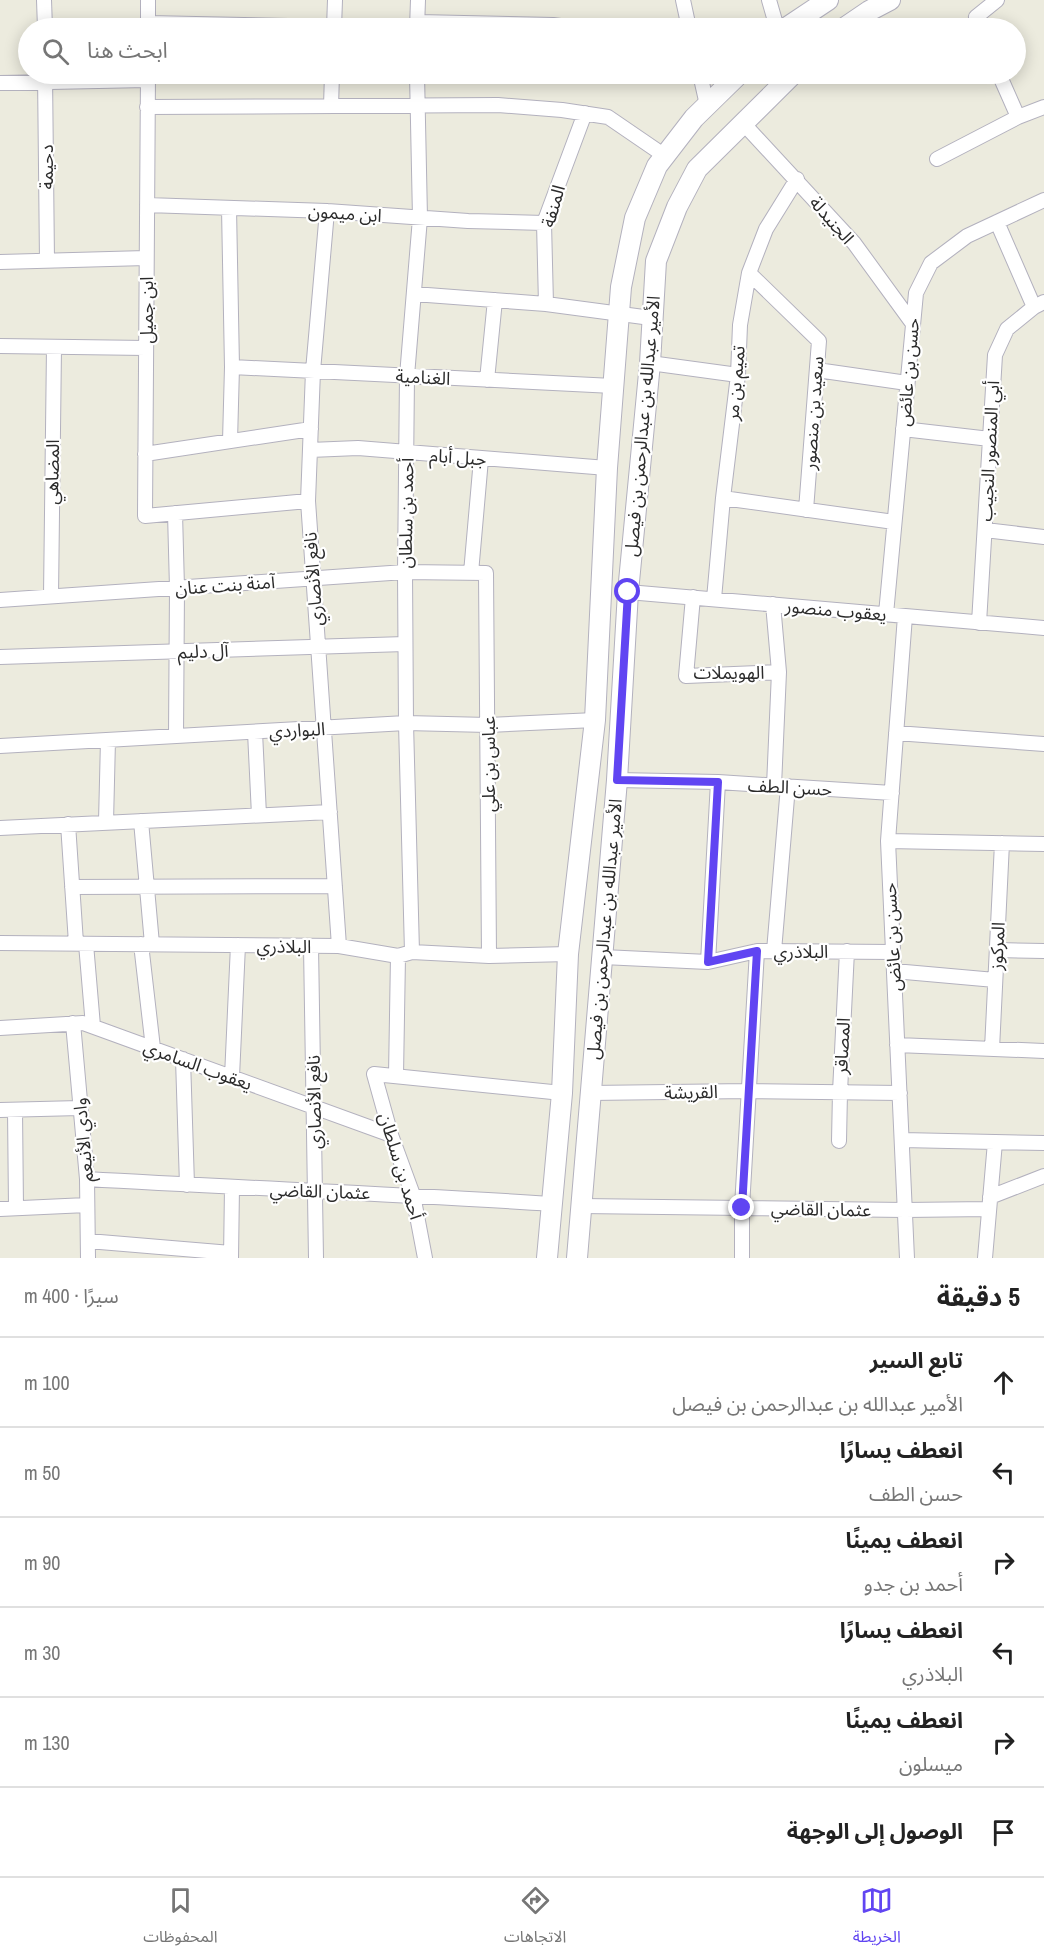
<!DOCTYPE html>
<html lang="ar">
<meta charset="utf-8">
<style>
body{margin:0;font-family:"Archivo Narrow","Noto Sans Arabic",sans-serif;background:#f2f2f2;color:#222;direction:rtl}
.stop{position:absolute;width:18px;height:18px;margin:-14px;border:4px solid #6045f2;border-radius:50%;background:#fff}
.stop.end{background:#6045f2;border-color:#fff;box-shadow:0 2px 6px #0008}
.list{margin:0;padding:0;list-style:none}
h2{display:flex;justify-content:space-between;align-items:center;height:78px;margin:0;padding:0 24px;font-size:26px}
h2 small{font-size:20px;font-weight:400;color:#767676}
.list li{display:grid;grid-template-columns:39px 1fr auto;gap:18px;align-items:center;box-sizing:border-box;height:90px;padding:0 24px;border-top:2px solid #e0e0e0}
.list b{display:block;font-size:22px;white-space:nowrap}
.list p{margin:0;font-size:20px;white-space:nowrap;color:#767676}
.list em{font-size:20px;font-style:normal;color:#767676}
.icon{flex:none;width:33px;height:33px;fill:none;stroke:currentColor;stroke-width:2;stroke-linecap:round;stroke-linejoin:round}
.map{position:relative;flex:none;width:1044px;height:1258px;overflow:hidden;direction:ltr}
.search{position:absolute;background:#fff;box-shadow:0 3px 15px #0003;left:18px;right:18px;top:18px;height:66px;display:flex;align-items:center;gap:15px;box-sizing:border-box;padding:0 21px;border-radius:33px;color:#767676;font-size:22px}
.sheet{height:618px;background:#fff}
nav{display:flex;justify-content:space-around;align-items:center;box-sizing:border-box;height:84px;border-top:2px solid #e0e0e0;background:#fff;font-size:16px;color:#767676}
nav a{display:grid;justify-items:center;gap:3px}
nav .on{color:#6045f2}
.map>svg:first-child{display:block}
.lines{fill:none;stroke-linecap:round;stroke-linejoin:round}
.minor-casing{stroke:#b3b1be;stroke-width:16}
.secondary-casing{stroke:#b3b1be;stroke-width:22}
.minor{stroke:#fff;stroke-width:14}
.secondary{stroke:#fff;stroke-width:20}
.route{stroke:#6045f2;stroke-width:8}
.labels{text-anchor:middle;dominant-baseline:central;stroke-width:4.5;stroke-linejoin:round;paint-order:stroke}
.street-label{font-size:18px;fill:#2b2b2b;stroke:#fff}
</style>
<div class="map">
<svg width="1044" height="1258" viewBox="0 0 1044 1258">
<rect width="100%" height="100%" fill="#ecebde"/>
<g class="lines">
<defs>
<path id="minor" d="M44,0L45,28
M683,0L689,28
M769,0L777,28
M418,22L553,25L575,28
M148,23L334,27
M148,28V0
M334,28L335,0
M417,28L418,0
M981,28L976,17L997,0
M45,74L47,261
M148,74L145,516L308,501
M700,74L707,105
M999,74L1018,117
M0,83L147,80
M331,106L332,74
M147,107L498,105L562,110L608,117L665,156
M743,123L854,243L913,324
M937,159L1018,117L1044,107
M147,205L327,211L468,221L544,223
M229,208L232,367L230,441
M327,211L313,371L308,501L339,946
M997,222L1034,307
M0,262L146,258
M749,273L819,341L806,510
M414,294L546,304L651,318
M546,304L544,223L585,113
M0,346L146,348
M650,363L738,375
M232,367L613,386
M817,370L907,383
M487,380L495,300
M903,429L990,439
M310,450L358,448L607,468
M145,454L311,429
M723,498L894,522
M175,513L177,588L176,736
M985,530L1044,537
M471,573L481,459
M628,592L1044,628
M51,596L54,347
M693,597L686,676L779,672L773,604
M714,599L723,498L738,375L740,325L749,273L766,229L797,179
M0,600L405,572L486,573L489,956
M886,614L916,293L931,263L967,236L1044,200
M905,616L888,841L907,1258
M979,623L995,355L1007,329L1034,307L1044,302
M0,657L405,644
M255,732L259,815
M896,733L1044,744
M0,746L406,723L488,725L595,720
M617,780L718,782L892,793
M774,786L779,672
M141,821L152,944
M106,822L108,740
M68,824L76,943
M0,828L330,812
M888,841L1044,844
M72,887L335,886
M0,943L339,946L398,956L412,952L489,956L568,954
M86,944L93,1026
M141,944L153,1048
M311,946L316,1258
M997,950L1044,951
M774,951L788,786
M412,952L406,723L405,572L407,376L420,218L417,74
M603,957L708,962L757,951L893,952
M708,962L718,782
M894,971L995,980
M73,1023L87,1179L88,1258
M0,1028L83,1023L391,1135
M897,1045L1044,1051
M992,1049L1002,843
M183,1059L187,1185
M396,1076L398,956
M232,1077L238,945
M590,1093L748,1091L900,1093
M0,1110L80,1108
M15,1110L16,1208
M902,1140L1044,1143
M839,1141L840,1092L847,951
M87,1179C242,1188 398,1194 553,1204
M990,1197L1044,1176
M581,1206L905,1210L989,1209
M0,1209L87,1205
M88,1241L231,1253
M231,1258L232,1187
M425,1258L413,1195L391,1135L374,1074L562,1093
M742,1258V1207L757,951
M985,1258L995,1142"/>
<path id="secondary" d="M786,28L828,0
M844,28L869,11L890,0
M547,1258L562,1093L568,954L595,720L607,468L621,287L635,218L657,166L694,118L739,74
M577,1258L617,780L628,592L650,363L656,261L677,207L697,169L793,74"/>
</defs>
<!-- minor casing -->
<use href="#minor" class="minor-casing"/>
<!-- secondary casing -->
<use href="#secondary" class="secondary-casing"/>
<!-- minor -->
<use href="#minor" class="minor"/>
<!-- secondary -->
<use href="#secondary" class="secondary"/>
</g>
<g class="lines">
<!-- route -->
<path class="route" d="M628,592L617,780L718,782L708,962L757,951L742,1208"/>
</g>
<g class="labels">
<!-- street labels -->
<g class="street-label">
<text transform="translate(46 167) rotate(-90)">دحيمة</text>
<text transform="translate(553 206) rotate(-74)">المنفة</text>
<text transform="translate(345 213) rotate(4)">ابن ميمون</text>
<text transform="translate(832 220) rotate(49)">الجنيدلة</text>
<text transform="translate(146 310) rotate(-90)">ابن جميل</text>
<text transform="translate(908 372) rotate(-85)">حسن بن عائض</text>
<text transform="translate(423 377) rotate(3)">الغنامية</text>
<text transform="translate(735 383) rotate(-85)">تميم بن مر</text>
<text transform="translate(813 413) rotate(-86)">سعيد بن منصور</text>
<text transform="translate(642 426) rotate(-85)">الأمير عبدالله بن عبدالرحمن بن فيصل</text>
<text transform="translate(989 451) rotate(-87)">أبي المنصور النجيب</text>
<text transform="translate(458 457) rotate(4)">جبل أبام</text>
<text transform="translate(52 472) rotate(-89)">المضاهي</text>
<text transform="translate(406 513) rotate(-89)">أحمد بن سلطان</text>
<text transform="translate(313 579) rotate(-94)">نافع الأنصاري</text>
<text transform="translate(225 585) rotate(-4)">آمنة بنت عنان</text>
<text transform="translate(836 610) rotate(5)">يعقوب منصور</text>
<text transform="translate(203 651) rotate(-2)">آل دليم</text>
<text x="729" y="672">الهويملات</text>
<text transform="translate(297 730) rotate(-3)">البواردي</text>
<text transform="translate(488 764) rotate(-90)">عباس بن علي</text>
<text transform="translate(790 787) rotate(3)">حسن الطف</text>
<text transform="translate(604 929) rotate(-85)">الأمير عبدالله بن عبدالرحمن بن فيصل</text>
<text transform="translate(892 937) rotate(-93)">حسن بن عائض</text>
<text transform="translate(284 946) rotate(1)">البلاذري</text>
<text transform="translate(997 946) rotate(-87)">المركوز</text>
<text x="801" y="951">البلاذري</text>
<text transform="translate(842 1046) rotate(-87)">المصاقر</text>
<text transform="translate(198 1065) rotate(20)">يعقوب السامري</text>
<text transform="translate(691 1092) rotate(-1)">القريشة</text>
<text transform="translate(314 1102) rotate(-91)">نافع الأنصاري</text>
<text transform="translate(83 1140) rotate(-95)">وادي الأنيعم</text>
<text transform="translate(401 1166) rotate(73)">أحمد بن سلطان</text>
<text transform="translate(320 1191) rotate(2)">عثمان القاضي</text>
<text transform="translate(821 1209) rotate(1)">عثمان القاضي</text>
</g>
</g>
</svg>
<div class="stop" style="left:628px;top:592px"></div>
<div class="stop end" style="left:742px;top:1208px"></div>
<div class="search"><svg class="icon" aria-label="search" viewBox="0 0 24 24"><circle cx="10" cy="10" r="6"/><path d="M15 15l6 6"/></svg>ابحث هنا</div>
</div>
<section class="sheet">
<h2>5 دقيقة<small>سيرًا · 400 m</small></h2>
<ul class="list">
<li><svg class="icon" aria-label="ahead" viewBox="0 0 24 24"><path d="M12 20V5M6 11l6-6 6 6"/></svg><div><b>تابع السير</b><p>الأمير عبدالله بن عبدالرحمن بن فيصل</p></div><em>100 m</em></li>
<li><svg class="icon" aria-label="left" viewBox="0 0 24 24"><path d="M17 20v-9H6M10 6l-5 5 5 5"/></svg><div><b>انعطف يسارًا</b><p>حسن الطف</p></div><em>50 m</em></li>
<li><svg class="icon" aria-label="right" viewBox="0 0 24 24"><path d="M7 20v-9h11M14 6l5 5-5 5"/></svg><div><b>انعطف يمينًا</b><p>أحمد بن جدو</p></div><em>90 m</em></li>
<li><svg class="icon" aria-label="left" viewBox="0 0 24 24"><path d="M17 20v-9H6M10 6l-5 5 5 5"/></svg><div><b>انعطف يسارًا</b><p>البلاذري</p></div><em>30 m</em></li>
<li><svg class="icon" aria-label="right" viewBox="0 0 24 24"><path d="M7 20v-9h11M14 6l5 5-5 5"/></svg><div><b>انعطف يمينًا</b><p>ميسلون</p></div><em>130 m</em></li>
<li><svg class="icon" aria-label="arrive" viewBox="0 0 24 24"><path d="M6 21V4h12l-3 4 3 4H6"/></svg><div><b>الوصول إلى الوجهة</b></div></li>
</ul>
</section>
<nav>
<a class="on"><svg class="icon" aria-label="map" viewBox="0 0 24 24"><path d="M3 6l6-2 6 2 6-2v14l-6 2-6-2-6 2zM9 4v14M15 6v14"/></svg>الخريطة</a>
<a><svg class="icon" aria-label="directions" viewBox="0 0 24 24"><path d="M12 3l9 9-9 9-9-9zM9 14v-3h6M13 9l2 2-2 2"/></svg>الاتجاهات</a>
<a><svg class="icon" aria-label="saved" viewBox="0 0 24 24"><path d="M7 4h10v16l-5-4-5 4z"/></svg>المحفوظات</a>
</nav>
